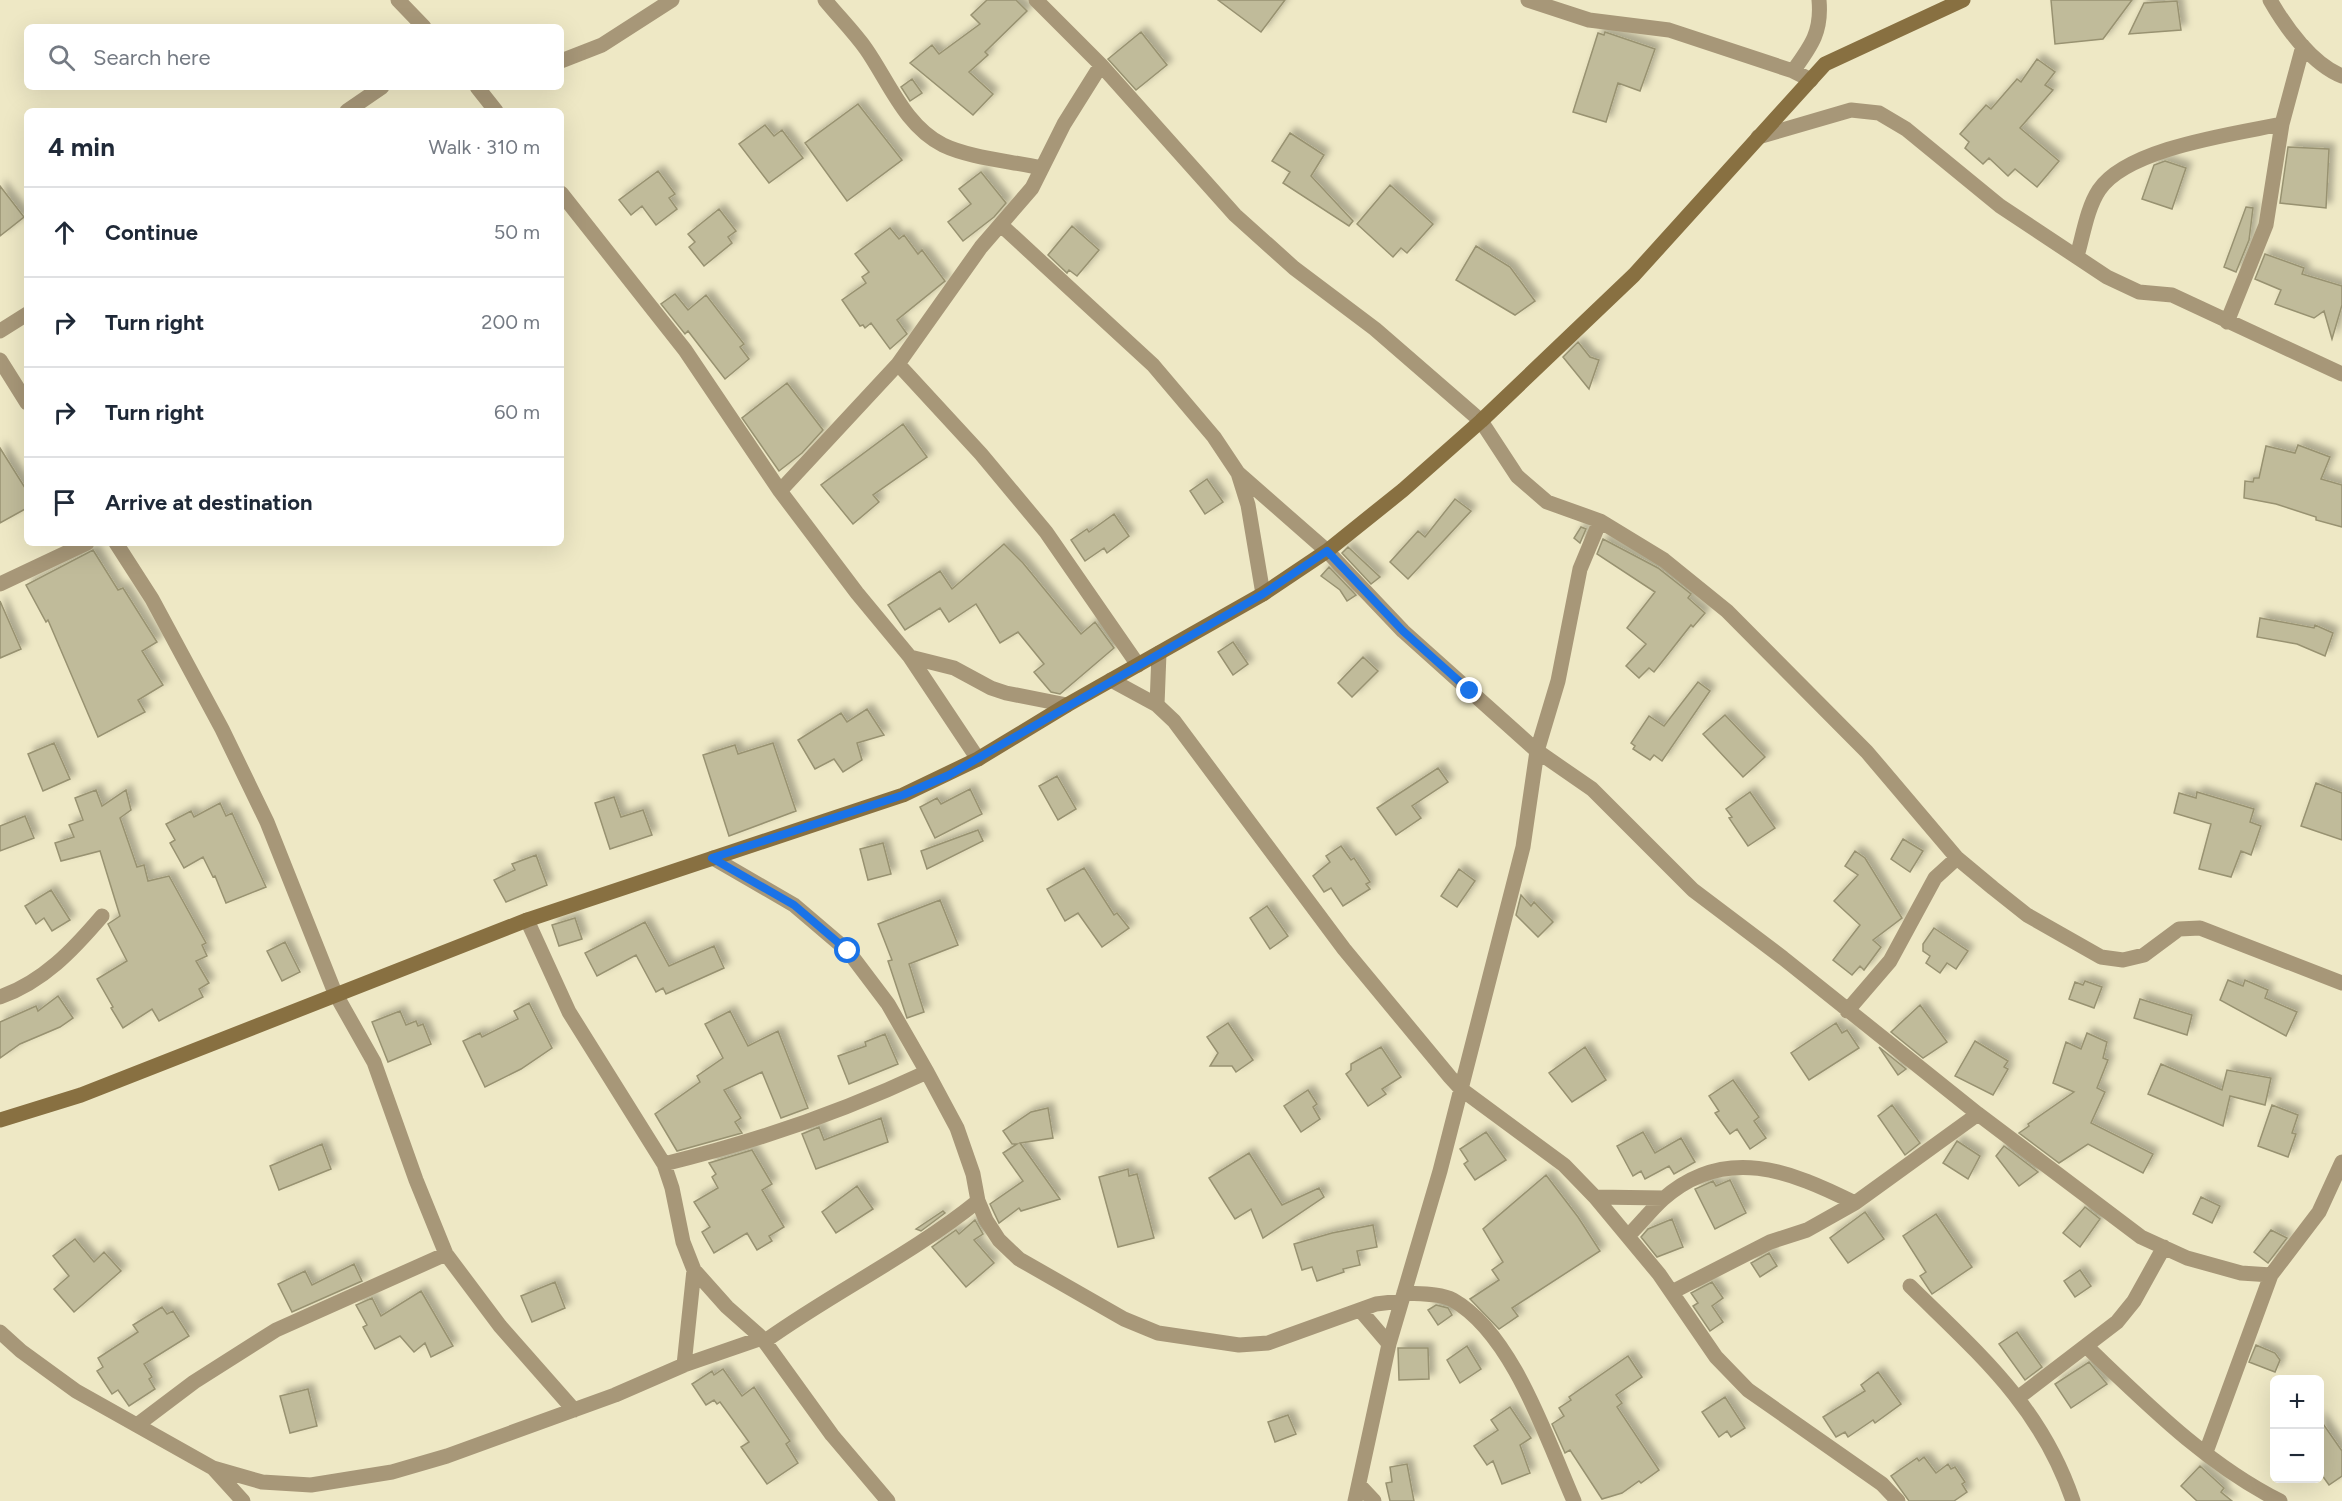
<!DOCTYPE html>
<meta charset="utf-8">
<style>
body{margin:0;font-family:Figtree,sans-serif;background:#f2f2f3;color:#1f2937}
.controls{position:absolute;right:18px;bottom:18px;display:grid;overflow:hidden;border-radius:9px;box-shadow:0 6px 24px #0002}
.controls button{width:54px;height:54px;display:grid;place-items:center;padding:0;border:0;border-bottom:2px solid #e0e1e3;background:#fff;color:#1f2937;font:30px sans-serif}
.stop{position:absolute;width:18px;height:18px;margin:-14px;border:4px solid #1a73e8;border-radius:50%;background:#fff}
.stop.end{background:#1a73e8;border-color:#fff;box-shadow:0 2px 6px #0008}
.list{margin:0;padding:0;list-style:none}
h2{display:flex;justify-content:space-between;align-items:center;height:78px;margin:0;padding:0 24px;font-size:26px}
h2 small{font-size:20px;font-weight:400;color:#747a83}
.list li{display:grid;grid-template-columns:39px 1fr auto;gap:18px;align-items:center;box-sizing:border-box;height:90px;padding:0 24px;border-top:2px solid #e0e1e3}
.list b{display:block;font-size:22px;white-space:nowrap}
.list em{font-size:20px;font-style:normal;color:#747a83}
.icon{flex:none;width:33px;height:33px;fill:none;stroke:currentColor;stroke-width:2;stroke-linecap:round;stroke-linejoin:round}
.map{position:relative;flex:none;width:2342px;height:1501px;overflow:hidden}
.search{position:absolute;background:#fff;box-shadow:0 6px 24px #0002;left:24px;top:24px;width:540px;height:66px;display:flex;align-items:center;gap:15px;box-sizing:border-box;padding:0 21px;border-radius:9px;color:#747a83;font-size:22px}
.panel{position:absolute;background:#fff;box-shadow:0 6px 24px #0002;left:24px;top:108px;width:540px;height:438px;border-radius:9px}
.map>svg:first-child{display:block}
.building{fill:#c0bb9a;stroke:#989271;stroke-width:1.5;filter:url(#shadow)}
.lines{fill:none;stroke-linecap:round;stroke-linejoin:round}
.street{stroke:#a79778;stroke-width:15}
.secondary{stroke:#887041;stroke-width:15}
.route{stroke:#1a73e8;stroke-width:8}
</style>
<div class="map">
<svg width="2342" height="1501" viewBox="0 0 2342 1501">
<defs>
<filter id="shadow"><feDropShadow dx="5.5" dy="-5.5" stdDeviation="3" flood-color="#0004"/></filter>
</defs>
<rect width="100%" height="100%" fill="#eee8c5"/>
<!-- building -->
<path class="building" d="M987,0H1016L1027,11L985,52L988,55L969,72L993,94L973,115L910,63L932,45L939,54L980,24L971,15Z
M1218,0H1285L1261,32Z
M2051,0H2132L2103,39L2055,44Z
M2177,1L2181,30L2129,34L2144,3Z
M1141,32L1167,65L1136,90L1108,59Z
M1605,32L1655,49L1640,91L1618,83L1606,122L1573,112L1598,33L1604,35Z
M2037,59L2055,72L2045,85L2053,90L2020,128L2059,161L2037,187L2015,169L2008,176L1989,158L1983,164L1965,148L1969,142L1960,134L1986,105L1991,109L2017,79L2021,82Z
M912,79L922,93L910,101L901,87Z
M858,104L902,160L847,201L805,143Z
M765,125L774,136L782,130L803,158L769,183L739,144Z
M1290,133L1324,155L1311,176L1353,221L1349,226L1283,183L1290,172L1272,161Z
M2288,147L2329,149L2326,208L2280,203Z
M2165,161L2186,168L2172,209L2142,199L2154,165Z
M658,171L675,194L669,198L677,209L656,225L642,206L631,215L619,200Z
M981,172L1006,203L994,217L963,241L948,222L971,204L959,189Z
M1390,185L1433,224L1407,253L1401,248L1393,257L1357,224Z
M0,186L24,217L0,236Z
M2246,207L2253,208L2249,240L2236,272L2224,267Z
M719,209L736,231L728,237L732,243L704,266L689,247L695,242L688,234Z
M1072,226L1099,250L1077,276L1069,270L1067,273L1048,255Z
M890,228L899,239L904,235L918,254L922,250L945,281L897,320L907,334L890,349L871,323L865,328L863,325L860,326L842,300L866,283L862,277L869,272L855,254Z
M1476,246L1510,267L1535,301L1515,315L1456,280Z
M2265,254L2304,268L2302,274L2342,286V305L2332,339L2324,311L2314,318L2275,304L2281,290L2255,279Z
M675,294L688,310L706,295L744,344L740,347L749,359L725,379L688,331L685,334L661,304Z
M1578,342L1590,357L1599,360L1589,389L1563,357Z
M787,383L823,430L802,453L779,471L742,418Z
M903,424L927,457L873,495L879,502L853,524L821,485Z
M2298,445L2330,457L2321,479L2342,485V527L2316,520V517L2276,504L2244,498L2245,481L2253,482L2254,478H2259L2266,446L2295,453Z
M0,448L27,491V508L0,523Z
M1207,479L1223,502L1205,514L1190,491Z
M1455,499L1471,511L1408,579L1390,562L1418,531L1425,537Z
M1114,514L1129,536L1107,553L1104,548L1085,561L1071,540L1087,529L1089,532Z
M1581,527L1586,529L1580,543L1574,538Z
M1603,539L1658,568L1691,594L1688,598L1705,613L1693,627L1691,625L1654,672L1649,668L1639,678L1626,666L1646,644L1627,628L1655,592L1597,554Z
M1004,544L1023,563L1081,634L1095,622L1114,648L1060,694L1051,692L1034,672L1044,664L1018,632L1000,643L976,604L949,622L940,608L905,630L888,605L940,571L952,589Z
M1348,547L1380,577L1371,584L1342,553Z
M93,550L118,590L123,588L157,642L142,651L163,685L138,700L145,712L98,737L48,620L46,622L26,585Z
M1329,567L1356,595L1347,601L1340,590L1321,576Z
M0,601L21,649L0,658Z
M2260,618L2314,628L2315,625L2333,633L2325,656L2297,644L2257,637Z
M1233,642L1248,664L1233,675L1218,652Z
M1363,657L1378,671L1352,697L1338,683Z
M1698,682L1710,691L1662,761L1654,755L1650,760L1633,749L1635,746L1631,743L1649,716L1664,726Z
M867,709L884,735L857,743L862,760L843,772L834,759L815,769L798,740L841,713L847,722Z
M1725,715L1765,757L1743,777L1703,734Z
M54,743L70,779L43,791L28,754Z
M773,743L796,811L729,836L703,755L735,745L738,754Z
M1438,768L1448,782L1412,806L1421,818L1396,835L1377,808Z
M1057,776L1076,809L1058,820L1039,786Z
M2316,783L2342,793V840L2301,826Z
M970,789L982,814L935,838L920,807L937,798L941,804Z
M96,790L102,806L126,790L131,810L120,818L137,867L144,865L148,881L169,876L206,943L202,945L207,956L196,961L209,983L199,989L203,997L159,1021L152,1009L123,1028L111,1008L113,1007L97,979L127,961L108,924L120,916L100,851L61,861L55,843L74,837L69,825L83,820L75,798Z
M1750,792L1775,828L1748,846L1729,818L1732,817L1726,809Z
M2197,792L2254,809L2250,822L2261,826L2251,855L2241,851L2231,877L2199,869L2211,824L2174,813L2179,793L2196,798Z
M614,797L621,817L643,810L652,835L610,849L595,803Z
M220,803L226,816L232,813L266,887L226,903L215,876L213,877L203,857L184,868L170,843L175,840L166,824L191,811L194,817Z
M25,816L34,838L0,851V826Z
M978,830L983,841L927,869L921,851Z
M1903,839L1923,851L1910,872L1891,859Z
M883,843L891,874L868,880L860,849Z
M1341,846L1351,860L1354,858L1370,882L1366,884L1370,889L1343,906L1331,888L1324,892L1313,876L1330,862L1326,856Z
M1855,851L1865,858L1902,918L1873,940L1881,947L1864,970L1860,966L1852,975L1833,960L1860,925L1834,901L1858,875L1845,866Z
M536,855L547,885L506,902L494,880L515,870L512,864Z
M1084,868L1114,915L1117,913L1129,928L1102,947L1078,913L1065,921L1047,889Z
M1459,869L1475,881L1457,907L1441,896Z
M51,890L70,920L52,931L44,918L36,924L25,906Z
M1521,895L1531,906L1534,902L1553,922L1538,937L1516,915Z
M940,900L958,945L909,964L924,1012L907,1018L888,961L892,960L878,924Z
M1267,906L1288,936L1270,949L1250,918Z
M575,918L582,939L559,946L552,925Z
M645,922L669,966L714,946L724,968L666,994L663,988L656,992L636,955L597,976L585,953Z
M1934,928L1968,951L1956,969L1947,963L1940,973L1926,963L1930,956L1923,951V944Z
M285,942L300,972L282,981L267,951Z
M2228,980L2243,986L2245,980L2268,990L2265,998L2297,1012L2286,1036L2220,1000Z
M2085,981L2102,987L2094,1008L2069,999L2075,982L2083,985Z
M58,996L73,1018L60,1027L20,1044L0,1058V1022L36,1006L38,1011Z
M2140,999L2192,1015L2187,1035L2134,1018Z
M529,1003L552,1048L521,1069L485,1087L463,1041L480,1033L482,1037L518,1019L514,1011Z
M1920,1005L1947,1042L1923,1058L1891,1032Z
M400,1011L406,1025L416,1021L418,1026L423,1024L431,1044L388,1062L372,1022Z
M730,1011L748,1046L778,1031L808,1108L781,1118L762,1072L724,1090L741,1118L735,1122L742,1133L677,1151L655,1114L700,1082L697,1076L723,1058L705,1024Z
M1228,1023L1253,1060L1236,1072L1232,1066H1210L1218,1053L1207,1037Z
M1836,1023L1842,1033L1847,1030L1859,1048L1809,1080L1791,1053Z
M2087,1033L2107,1042L2103,1058L2108,1060L2097,1088L2105,1092L2091,1123L2153,1154L2143,1173L2088,1144L2059,1163L2019,1133L2029,1126L2028,1124L2074,1092L2053,1083L2066,1042L2081,1049Z
M885,1034L898,1064L849,1084L838,1056L866,1046L865,1042Z
M1975,1041L2008,1061L2004,1067L2008,1069L1993,1095L1955,1076Z
M1381,1047L1401,1077L1382,1089L1386,1094L1368,1106L1346,1074L1351,1070V1064Z
M1585,1047L1606,1080L1572,1102L1549,1073Z
M1879,1047L1906,1069L1898,1075Z
M2161,1064L2222,1090L2227,1070L2271,1078L2265,1105L2230,1096L2223,1126L2148,1094Z
M1733,1080L1759,1117L1754,1121L1766,1138L1750,1149L1737,1129L1730,1134L1715,1113L1719,1111L1709,1096Z
M1308,1090L1317,1104L1313,1107L1320,1119L1301,1132L1284,1106Z
M1892,1105L1920,1143L1905,1155L1878,1116Z
M2272,1105L2298,1115L2292,1133L2296,1134L2288,1157L2258,1146Z
M1048,1108L1053,1138L1020,1143L1060,1199L1021,1211L1019,1208L999,1223L990,1204L1023,1181L1003,1153L1017,1144H1012L1003,1131L1031,1112Z
M881,1118L888,1142L816,1169L802,1134L819,1127L824,1140Z
M1486,1132L1506,1160L1475,1180L1464,1164L1468,1161L1460,1149Z
M1643,1132L1655,1153L1681,1138L1695,1162L1674,1174L1669,1166L1645,1179L1641,1171L1633,1176L1617,1146Z
M1957,1141L1980,1156L1968,1179L1943,1163Z
M322,1144L331,1169L279,1190L270,1166Z
M2004,1146L2038,1172L2019,1186L1996,1156Z
M752,1150L772,1184L762,1190L784,1227L769,1236L772,1241L757,1250L747,1233L714,1253L702,1232L710,1227L694,1202L718,1188L712,1177L716,1174L709,1163Z
M1249,1153L1282,1205L1319,1188L1324,1197L1263,1238L1251,1209L1235,1219L1209,1178Z
M1128,1169L1129,1176L1137,1174L1154,1238L1118,1247L1099,1177Z
M1546,1175L1578,1217L1600,1251L1512,1308L1518,1316L1499,1329L1470,1299L1499,1280L1492,1270L1503,1262L1483,1229Z
M1730,1180L1746,1213L1715,1229L1695,1189L1713,1181L1716,1186Z
M857,1186L873,1209L836,1233L822,1212Z
M2201,1197L2220,1206L2212,1223L2193,1214Z
M2085,1207L2100,1219L2080,1247L2063,1233Z
M943,1211L945,1213L921,1231L916,1229Z
M1865,1212L1884,1239L1848,1263L1830,1238Z
M1936,1214L1972,1267L1932,1294L1920,1276L1926,1272L1903,1236Z
M1672,1219L1683,1247L1657,1257L1641,1237L1648,1229Z
M975,1220L983,1234L974,1240L994,1263L966,1287L932,1247L956,1230L959,1234Z
M1373,1225L1377,1247L1357,1251L1360,1265L1343,1269L1344,1272L1317,1281L1312,1267L1302,1270L1294,1244L1332,1233Z
M2271,1230L2287,1238L2268,1263L2254,1252Z
M75,1239L94,1262L104,1252L121,1271L74,1312L54,1289L69,1276L53,1256Z
M1769,1253L1777,1266L1760,1277L1751,1263Z
M354,1264L362,1281L292,1312L278,1284L305,1271L312,1285Z
M2080,1270L2091,1286L2075,1297L2064,1281Z
M555,1282L565,1308L532,1322L521,1296Z
M1712,1282L1723,1298L1712,1306L1723,1322L1710,1331L1693,1306L1698,1303L1691,1293Z
M421,1291L453,1346L431,1357L425,1343L414,1352L400,1336L375,1349L363,1327L367,1325L356,1305L372,1298L381,1316Z
M1436,1305L1448,1308L1452,1315L1438,1325L1428,1310Z
M162,1307L167,1314L173,1311L189,1336L144,1364L152,1377L149,1379L155,1389L129,1406L118,1390L112,1394L97,1371L103,1367L98,1358L138,1332L133,1325Z
M2017,1332L2042,1367L2025,1380L1999,1344Z
M2256,1345L2275,1353L2280,1360L2275,1372L2249,1362Z
M1467,1346L1481,1369L1460,1383L1447,1360Z
M1398,1348H1428L1429,1379L1399,1380Z
M1628,1356L1642,1377L1616,1395L1622,1403L1617,1407L1659,1470L1641,1483L1639,1481L1622,1493L1602,1499L1570,1450L1565,1453L1552,1424L1564,1416L1559,1408L1571,1400L1569,1397Z
M2089,1362L2107,1384L2071,1408L2055,1384Z
M723,1369L742,1396L754,1387L790,1441L786,1444L798,1463L767,1484L741,1447L749,1442L720,1402L717,1404L714,1400L706,1405L692,1384L712,1371L714,1375Z
M1878,1372L1901,1404L1875,1423L1873,1420L1848,1437L1845,1432L1836,1437L1823,1417L1865,1391L1861,1385Z
M308,1389L317,1426L290,1433L280,1396Z
M1725,1397L1745,1428L1731,1437L1727,1431L1719,1437L1702,1412Z
M1510,1407L1531,1438L1520,1445L1530,1473L1502,1484L1493,1461L1487,1465L1474,1446L1498,1430L1491,1420Z
M1288,1415L1296,1434L1275,1442L1268,1422Z
M2319,1418L2342,1451V1476L2329,1485L2319,1471Z
M1924,1457L1936,1473L1948,1464L1951,1469L1955,1467L1965,1482L1962,1484L1967,1492L1954,1501H1909L1891,1476L1917,1458L1919,1461Z
M1407,1464L1414,1501H1390L1386,1483L1392,1482L1390,1467Z
M2200,1466L2224,1488L2221,1492L2232,1501H2197L2181,1486Z"/>
<g class="lines">
<!-- street -->
<path class="street" d="M398,0L424,27
M825,0C838,16 854,32 866,49C889,82 905,126 943,145C970,158 1011,161 1041,168
M1036,0L1101,65L1235,215L1294,268L1375,329L1481,421L1517,476L1547,502L1600,521L1664,560L1727,611L1867,752L1957,858L1993,888L2027,915L2101,957L2123,960L2144,955L2179,929L2200,928L2342,983
M1528,0L1589,20L1669,30L1793,71L1811,80
M2270,0C2286,28 2312,64 2342,76
M561,61L602,45L672,0
M1793,71C1811,46 1822,32 1819,0
M477,87L496,111
M347,111L382,87
M1758,137L1851,110L1879,113L1906,129L2000,206L2107,277L2139,292L2172,295L2342,374
M561,193L685,350L780,491L857,593L910,657L978,759
M1001,225L1153,365L1214,437L1238,473L1248,505L1263,594
M2077,256C2083,236 2087,208 2099,190C2127,148 2234,134 2282,124
M2227,322L2266,225L2282,124L2303,46
M0,331L27,314
M0,360L27,403
M898,364L981,454L1046,532L1138,665
M1238,473L1327,551L1403,631L1537,751L1592,789L1693,890L1783,958L1978,1114L2141,1237L2187,1258L2241,1273L2271,1275
M780,491L898,364L981,247L1032,188L1064,124L1101,65
M116,543L152,599L222,729L267,822L335,993L374,1062L416,1180L446,1254L500,1326L574,1410
M0,584L87,543
M910,657L954,668L991,688L1006,693L1067,705
M1111,680L1157,705L1174,721L1344,949L1450,1077L1461,1089L1564,1165L1595,1197L1659,1274L1716,1357L1748,1390L1882,1484L1898,1501
M1157,705L1159,653
M713,858L794,905L848,951L888,1004L927,1072L957,1128L973,1174L978,1201L986,1220L999,1240L1019,1259L1124,1319L1158,1333L1239,1345L1268,1343L1376,1304L1401,1301
M527,920L569,1012L664,1164L672,1188L683,1242L694,1270L727,1307L762,1338L832,1435L888,1501
M0,997C43,982 73,950 102,916
M1847,1011L1890,961L1935,878L1957,858
M664,1164C755,1142 842,1112 927,1072
M1595,1197L1664,1198
M1628,1236C1640,1224 1651,1210 1663,1199C1725,1144 1791,1171 1855,1203
M1910,1286C1979,1354 2041,1406 2073,1501
M1672,1292L1770,1242L1807,1230L1855,1203L1978,1114
M1404,1293C1418,1294 1441,1293 1453,1300C1513,1334 1547,1440 1574,1501
M1360,1310L1389,1344
M0,1332L21,1351L76,1391L213,1468L262,1482L311,1485L392,1472L447,1456L615,1395L684,1365L762,1338
M765,1341C835,1291 911,1255 978,1201
M2086,1346C2146,1403 2206,1464 2280,1501
M684,1365L694,1270
M2019,1397L2117,1322L2134,1301L2164,1247
M137,1425L194,1382L276,1330L446,1254
M2206,1452L2271,1275L2319,1212L2342,1162
M213,1468L243,1501
M1359,1485L1374,1501
M1355,1501L1389,1344L1440,1171L1523,847L1537,751L1558,681L1580,569L1600,521"/>
<!-- secondary -->
<path class="secondary" d="M0,1120L81,1095L527,920L903,795L978,759L1067,705L1263,594L1327,551L1403,490L1481,421L1634,275L1825,64L1963,0"/>
</g>
<g class="lines">
<!-- route -->
<path class="route" d="M848,951L794,905L712,858L903,795L949,775L1263,594L1327,551L1403,631L1470,691"/>
</g>
</svg>
<div class="controls">
<button>+</button>
<button>−</button>
</div>
<div class="stop" style="left:848px;top:951px"></div>
<div class="stop end" style="left:1470px;top:691px"></div>
<div class="search"><svg class="icon" aria-label="search" viewBox="0 0 24 24"><circle cx="10" cy="10" r="6"/><path d="M15 15l6 6"/></svg>Search here</div>
<section class="panel">
<h2>4 min<small>Walk · 310 m</small></h2>
<ul class="list">
<li><svg class="icon" aria-label="ahead" viewBox="0 0 24 24"><path d="M12 20V5M6 11l6-6 6 6"/></svg><div><b>Continue</b></div><em>50 m</em></li>
<li><svg class="icon" aria-label="right" viewBox="0 0 24 24"><path d="M7 20v-9h11M14 6l5 5-5 5"/></svg><div><b>Turn right</b></div><em>200 m</em></li>
<li><svg class="icon" aria-label="right" viewBox="0 0 24 24"><path d="M7 20v-9h11M14 6l5 5-5 5"/></svg><div><b>Turn right</b></div><em>60 m</em></li>
<li><svg class="icon" aria-label="arrive" viewBox="0 0 24 24"><path d="M6 21V4h12l-3 4 3 4H6"/></svg><div><b>Arrive at destination</b></div></li>
</ul>
</section>
</div>
